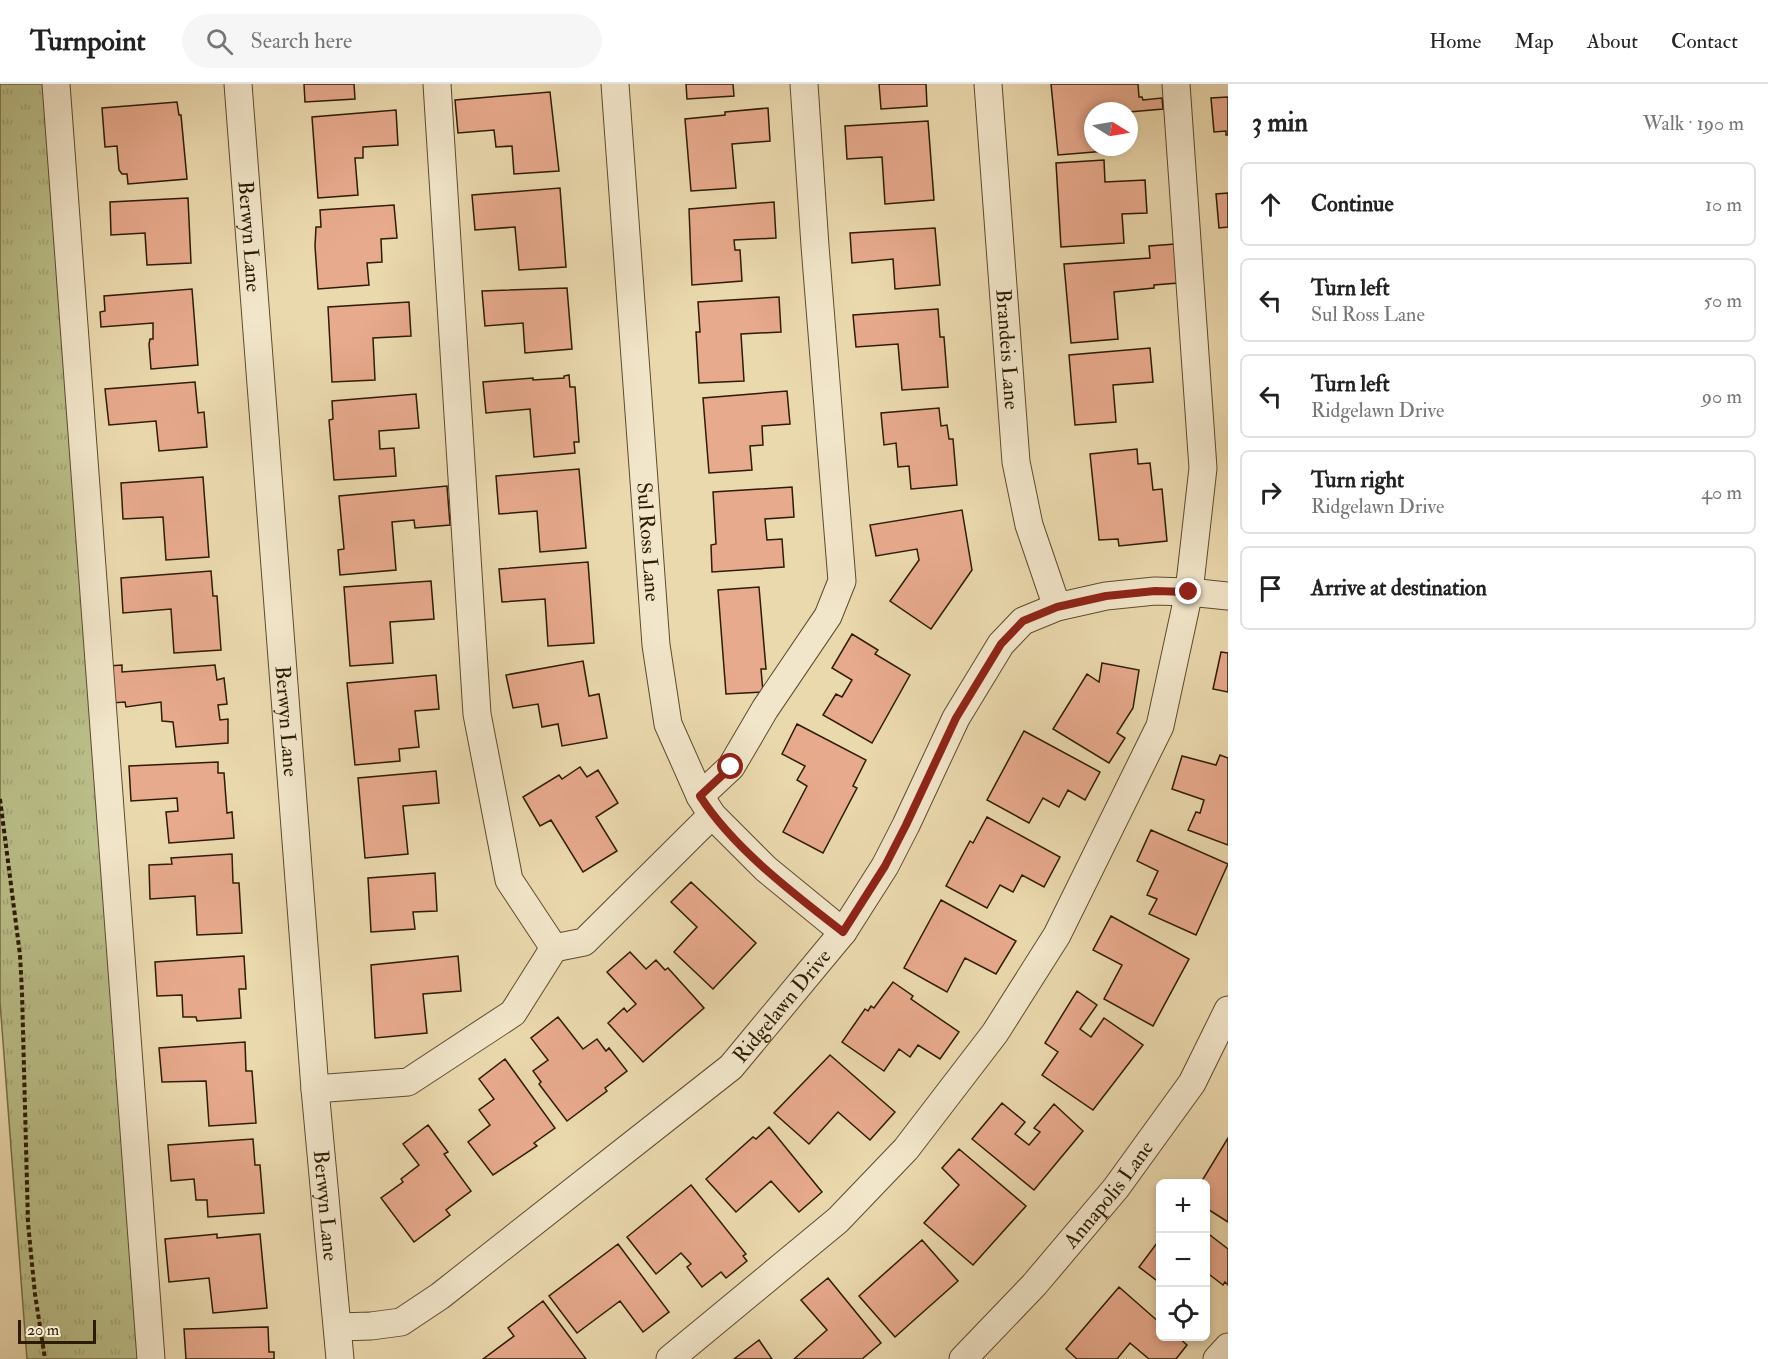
<!DOCTYPE html>
<meta charset="utf-8">
<style>
body{margin:0;font-family:"IM FELL Double Pica",serif;background:#f6f6f6;color:#222}
.controls{position:absolute;right:18px;bottom:18px;display:grid;overflow:hidden;border-radius:9px;box-shadow:0 3px 9px #0003}
.controls button{width:54px;height:54px;display:grid;place-items:center;padding:0;border:0;border-bottom:2px solid #e0e0e0;background:#fff;color:#222;font:30px sans-serif}
.compass{position:absolute;left:1084px;top:18px;width:54px;height:54px;border-radius:50%;background:#fff;box-shadow:0 3px 9px #0003;rotate:101deg}
.scale{position:absolute;left:18px;bottom:15px;width:78px;box-sizing:border-box;padding-left:6px;border:3px solid #2d1c03;border-top:0;font-size:16px;line-height:21px;white-space:nowrap;color:#2d1c03;-webkit-text-stroke:4px #f2e6ca;paint-order:stroke}
.stop{position:absolute;width:18px;height:18px;margin:-14px;border:4px solid #8f2418;border-radius:50%;background:#fff}
.stop.end{background:#8f2418;border-color:#fff;box-shadow:0 2px 6px #0008}
.list{margin:0;padding:0;list-style:none}
h2{display:flex;justify-content:space-between;align-items:center;height:78px;margin:0;padding:0 24px;font-size:26px}
h2 small{font-size:20px;font-weight:400;color:#767676}
.list li{display:grid;grid-template-columns:39px 1fr auto;gap:18px;align-items:center;box-sizing:border-box;height:84px;margin:0 12px 12px;padding:0 12px;border:2px solid #e0e0e0;border-radius:9px}
.list b{display:block;font-size:22px;white-space:nowrap}
.list p{margin:0;font-size:20px;white-space:nowrap;color:#767676}
.list em{font-size:20px;font-style:normal;color:#767676}
.icon{flex:none;width:33px;height:33px;fill:none;stroke:currentColor;stroke-width:2;stroke-linecap:round;stroke-linejoin:round}
.map{position:relative;flex:none;width:1228px;height:1275px;overflow:hidden}
header{display:flex;align-items:center;gap:36px;box-sizing:border-box;height:84px;padding:0 30px;background:#fff;border-bottom:2px solid #e0e0e0}
header strong{font-size:28px}
nav{display:flex;gap:33px;margin-inline-start:auto;font-size:21px}
.search{width:420px;height:54px;background:#f6f6f6;display:flex;align-items:center;gap:15px;box-sizing:border-box;padding:0 21px;border-radius:33px;color:#767676;font-size:22px}
main{display:flex}
aside{flex:1;background:#fff}
.map>svg:first-child{display:block}
.park{fill:url(#park-tufts);stroke:#746d46;stroke-width:1.5}
.building{fill:#e8aa8d;stroke:#2d1c03;stroke-width:1.5}
.lines{fill:none;stroke-linecap:round;stroke-linejoin:round}
.minor-casing{stroke:#5c4b2e;stroke-width:29}
.path{stroke:#2d1c03;stroke-width:4;stroke-dasharray:4.5 3;stroke-linecap:butt}
.minor{stroke:#f2e6ca;stroke-width:27}
.route{stroke:#8f2418;stroke-width:8}
.labels{text-anchor:middle;dominant-baseline:central;stroke-width:4.5;stroke-linejoin:round;paint-order:stroke}
.street-label{font-size:21px;fill:#2d1c03;stroke:#f2e6ca}
</style>
<header>
<strong>Turnpoint</strong>
<div class="search"><svg class="icon" aria-label="search" viewBox="0 0 24 24"><circle cx="10" cy="10" r="6"/><path d="M15 15l6 6"/></svg>Search here</div>
<nav><a>Home</a><a>Map</a><a>About</a><a>Contact</a></nav>
</header>
<main>
<div class="map">
<svg width="1228" height="1275" viewBox="0 0 1228 1275">
<defs>
<pattern id="park-tufts" width="24" height="20" patternUnits="userSpaceOnUse" patternTransform="scale(1.5)"><rect width="24" height="20" fill="#babe88"/><path d="M3 7l-1-3M5 7V3M7 7l1-3M15 17l-1-3M17 17v-4M19 17l1-3" fill="none" stroke="#a0a374"/></pattern>
</defs>
<rect width="100%" height="100%" fill="#ebd9ae"/>
<filter id="stains"><feTurbulence type="fractalNoise" baseFrequency=".00333" numOctaves="4"/><feColorMatrix values="0 0 0 0 .2 0 0 0 0 .09 0 0 0 0 .02 0 0 0 .5 -.17"/></filter>
<radialGradient id="worn" r=".72"><stop offset=".6" stop-color="#630" stop-opacity="0"/><stop offset="1" stop-color="#630" stop-opacity=".3"/></radialGradient>
<!-- park -->
<path class="park" d="M0,0H66L162,1275H27L0,918Z"/>
<!-- building -->
<path class="building" d="M304,0H354L355,15L305,18Z
M686,0H733L734,12L687,15Z
M879,0H926L927,22L881,25Z
M1051,0H1138L1139,13H1142L1143,16L1162,14L1163,25L1129,28L1093,27V63H1106V67L1058,71Z
M550,8L559,87L514,90L512,62L496,63L494,46L458,49L455,16Z
M1228,13V51H1226V47L1214,48L1211,14Z
M177,18L179,31H181L187,95L128,100L127,90H122L119,86L117,62L105,63L102,24Z
M768,24L770,57L732,60L736,104L691,107L685,35L725,31V28Z
M396,26L398,61L363,63V74H355L358,111L318,114L312,33Z
M928,37L934,116L885,120L882,73L847,75L845,42Z
M1104,76L1105,98L1145,96L1147,129L1122,130L1124,159L1061,163L1056,79Z
M560,104L566,183L519,186L515,143L475,146L472,111Z
M1228,109V143L1219,144L1216,110Z
M188,114L191,179L147,181L145,149L111,151L110,118Z
M774,118L776,154L734,156L735,166H740L742,197L692,201L689,125Z
M394,121L397,154L381,155L382,178L367,179L369,201L318,205L315,162L316,143H321L320,126Z
M935,144L940,201L895,205L893,175L852,179L850,149Z
M1175,160L1178,199L1154,201V204L1114,208L1118,255L1071,259L1064,180L1150,174L1149,162Z
M567,204L572,265L525,269L523,239L485,242L482,207Z
M192,205L198,281L151,285L149,260L150,255H153V239L101,243L100,228L105,227L104,212Z
M779,213L781,248L741,250L744,297L699,299L696,248H700L698,218Z
M409,218L411,252L373,254L375,296L332,298L328,223Z
M938,225L940,253H944L948,303L902,306L898,260L856,263L853,231Z
M1150,264L1153,298L1113,301L1116,338L1075,341L1069,271Z
M569,291L570,303H575L579,358H574L575,369L534,373L530,325L486,329L483,298L533,294V296L564,294V292Z
M195,298L198,329L204,328L207,363L159,367L156,337L109,341L105,305Z
M787,307L790,340L762,342L763,361L750,362L752,386L709,389L703,314Z
M416,310L419,344L379,347L380,365L394,364L396,392L334,396L329,336L333,335L332,317Z
M939,324L941,342L947,341L949,355H953L957,401L911,405L909,382L898,383L896,359L884,361L881,329Z
M1137,365L1138,380L1150,379L1153,406L1162,405L1167,457L1119,462L1118,455L1099,456L1090,370Z
M579,385L586,464L540,468L537,427L499,430L496,392Z
M203,393L209,473L166,476L163,433L123,435L121,399Z
M447,402L450,441L415,444L414,436L392,438L396,486L340,491L338,466L344,465L339,412Z
M792,403L794,433L765,435L767,456L782,455L784,483L712,488L711,461L716,460L713,408Z
M962,426L972,486L931,545L890,517L919,476L917,465L876,472L870,441Z
M588,478L594,559L548,562L545,515L502,518L499,485Z
M211,487L213,512H217L221,566L174,569L171,525L123,529L121,494Z
M431,497L434,535L390,538L393,579L350,582L344,503Z
M759,503L766,585H761L763,608L726,610L718,506Z
M852,550L878,566L875,570L910,591L872,659L823,631L836,610L842,613L852,596L832,584Z
M1221,568L1228,569V608L1213,605Z
M583,577L589,612L599,610L607,654L562,662L558,640L542,643L538,620L513,624L506,591Z
M1102,579L1139,586L1133,624L1117,649L1125,654L1109,679L1053,645L1087,590L1099,598Z
M122,581V588L215,581L217,596L224,594L227,620L218,621L220,636L228,635V659L176,663L173,638L162,637L161,618L126,623L125,618L111,619L108,582Z
M436,591L439,625L415,627L419,663L399,665L400,677L355,681L347,599Z
M797,640L866,676L853,702L857,704L823,769L783,748L807,702L797,696L805,682L782,670Z
M1024,647L1100,688L1085,716L1068,706L1059,723L1043,714L1029,739L987,716Z
M1220,671L1228,674V761L1188,746L1196,728L1200,729L1204,716L1172,705L1182,672L1216,681Z
M218,678V689H224L227,729L232,728L234,754L169,759L166,728L178,727L177,714L131,717L129,682Z
M580,683L587,693L598,686L618,719L596,733L617,767L583,788L551,736L540,742L523,713L559,691L562,695Z
M436,687L439,719L403,722L408,770L365,774L358,694Z
M987,733L1060,773L1044,803L1022,791L1013,808L1000,801L987,824L946,802L970,757L973,759Z
M1151,746L1228,780L1196,851L1149,830L1157,815L1147,811L1158,787L1137,777Z
M232,770L233,799H239L242,849L197,851L195,812L150,815L149,781L172,780L171,774Z
M435,789L437,827L413,828L415,845L371,848L368,794Z
M691,798L756,859L713,905L674,868L697,843L671,818Z
M941,816L1016,857L996,890L965,874L947,908L904,884Z
M1111,832L1189,875L1153,942L1104,915L1122,881L1093,866Z
M630,868L646,885L656,876L665,886L668,884L704,924L643,978L608,939L624,924L627,928L636,920L607,888Z
M244,872L246,905H239L241,934L197,937L196,933H183L182,911L157,912L155,878Z
M458,872L461,907L423,910L427,949L375,954L371,881Z
M893,898L913,912L911,915L959,948L940,975L918,961L910,973L899,965L884,987L842,958L865,925L868,927L871,922L874,924Z
M1077,907L1097,921L1080,945L1091,953L1104,934L1143,961L1093,1026L1042,991L1058,968L1045,959Z
M558,933L583,965L597,955L606,967L609,964L627,987L605,1004L607,1007L567,1037L539,1000L541,998L533,987L548,976L531,954Z
M245,958L246,987H252L256,1039L209,1042L206,997L162,998L159,964Z
M830,971L895,1028L870,1056L838,1028L809,1060L774,1029Z
M505,975L555,1044L534,1059L537,1062L493,1091L468,1058L490,1041L479,1026L494,1015L479,995Z
M1002,1019L1025,1038L1015,1050L1029,1061L1040,1048L1034,1044L1054,1020L1083,1047L1034,1106L972,1055Z
M428,1041L448,1068L444,1070L471,1107L446,1126L450,1131L414,1158L381,1114L403,1098L401,1095L419,1081L403,1060Z
M769,1043L822,1108L799,1128L771,1097L736,1128L706,1095L753,1053L756,1055Z
M1228,1054V1138L1206,1124V1100H1200Z
M253,1055L255,1081H260L264,1129L208,1133L207,1116H196L194,1095L171,1097L168,1061Z
M959,1065L1026,1122L973,1181L924,1139L959,1101L942,1084Z
M691,1101L746,1170L743,1172L747,1177L726,1194L721,1188L702,1203L687,1183L691,1180L681,1169L656,1190L627,1153Z
M1206,1148L1228,1165V1201L1225,1198L1223,1201L1206,1188Z
M217,1150V1154L260,1150L267,1224L213,1229L209,1194L169,1198L165,1155Z
M1160,1155V1199L1139,1183Z
M922,1156L958,1197L895,1253L859,1212Z
M618,1160L669,1228L643,1248L620,1217L577,1249L549,1212Z
M828,1194L881,1259L862,1275H794L827,1246L801,1216Z
M1119,1203L1160,1239V1252H1177L1187,1261L1176,1275H1149L1130,1259L1117,1275H1077L1066,1265Z
M543,1217L586,1275H483L514,1252L508,1244Z
M268,1243L269,1268H274V1275H186L184,1245Z
M759,1256L772,1275H734Z"/>
<g class="lines">
<defs>
<g id="minor">
<path d="M56,0L151,1275"/>
<path id="s1" d="M238,0L315,1005L340,1275"/>
<path d="M437,0L477,630L509,796L554,864L584,858L712,731"/>
<path id="s2" d="M615,0L656,561L668,640L700,712L712,731L766,785L843,848"/>
<path id="s3" d="M988,0L1016,378L1029,441L1057,523"/>
<path d="M700,712L731,683L765,625L828,532L842,497L815,162L804,0"/>
<path d="M315,1005L408,998L513,929L554,864"/>
<path id="s4" d="M338,1243L371,1242L401,1238L440,1212L731,983L843,848L885,782L906,741L956,634L1001,560L1023,537L1057,523L1106,512L1155,507L1189,508L1228,512"/>
<path d="M670,1275L838,1136L906,1065L995,949L1057,851L1160,642L1189,508L1203,384L1176,0"/>
<path id="s5" d="M963,1275L1034,1201L1116,1104L1192,999L1228,926"/>
<path d="M1217,1275L1228,1263"/>
</g>
</defs>
<!-- minor casing -->
<use href="#minor" class="minor-casing"/>
<!-- path -->
<path class="path" d="M0,715L20,871L22,908L28,1139L35,1210L45,1275"/>
<!-- minor -->
<use href="#minor" class="minor"/>
</g>
<g class="lines">
<!-- route -->
<path class="route" d="M731,683L700,712C733,764 794,810 843,848L885,782L906,741L956,634L1001,560L1023,537L1057,523L1106,512L1155,507L1189,508"/>
</g>
<g class="labels">
<!-- street labels -->
<g class="street-label">
<text stroke="none"><textPath href="#s1" startOffset="153">Berwyn Lane</textPath></text>
<text stroke="none"><textPath href="#s3" startOffset="266">Brandeis Lane</textPath></text>
<text stroke="none"><textPath href="#s2" startOffset="459">Sul Ross Lane</textPath></text>
<text stroke="none"><textPath href="#s1" startOffset="639">Berwyn Lane</textPath></text>
<text stroke="none"><textPath href="#s4" startOffset="560">Ridgelawn Drive</textPath></text>
<text stroke="none"><textPath href="#s5" startOffset="220">Annapolis Lane</textPath></text>
<text stroke="none"><textPath href="#s1" startOffset="1125">Berwyn Lane</textPath></text>
</g>
</g>
<rect width="100%" height="100%" filter="url(#stains)"/>
<rect width="100%" height="100%" fill="url(#worn)"/>
</svg>
<div class="controls">
<button>+</button>
<button>−</button>
<button><svg class="icon" aria-label="locate" viewBox="0 0 24 24"><circle cx="12" cy="12" r="6"/><path d="M12 2v4M12 18v4M2 12h4M18 12h4"/></svg></button>
</div>
<svg class="compass" viewBox="-18 -18 36 36"><path d="M0-13l5 13h-10z" fill="#e53935"/><path d="M0 13l5-13h-10z" fill="#767676"/></svg>
<div class="scale">20 m</div>
<div class="stop" style="left:731px;top:683px"></div>
<div class="stop end" style="left:1189px;top:508px"></div>
</div>
<aside>
<h2>3 min<small>Walk · 190 m</small></h2>
<ul class="list">
<li><svg class="icon" aria-label="ahead" viewBox="0 0 24 24"><path d="M12 20V5M6 11l6-6 6 6"/></svg><div><b>Continue</b></div><em>10 m</em></li>
<li><svg class="icon" aria-label="left" viewBox="0 0 24 24"><path d="M17 20v-9H6M10 6l-5 5 5 5"/></svg><div><b>Turn left</b><p>Sul Ross Lane</p></div><em>50 m</em></li>
<li><svg class="icon" aria-label="left" viewBox="0 0 24 24"><path d="M17 20v-9H6M10 6l-5 5 5 5"/></svg><div><b>Turn left</b><p>Ridgelawn Drive</p></div><em>90 m</em></li>
<li><svg class="icon" aria-label="right" viewBox="0 0 24 24"><path d="M7 20v-9h11M14 6l5 5-5 5"/></svg><div><b>Turn right</b><p>Ridgelawn Drive</p></div><em>40 m</em></li>
<li><svg class="icon" aria-label="arrive" viewBox="0 0 24 24"><path d="M6 21V4h12l-3 4 3 4H6"/></svg><div><b>Arrive at destination</b></div></li>
</ul>
</aside>
</main>
